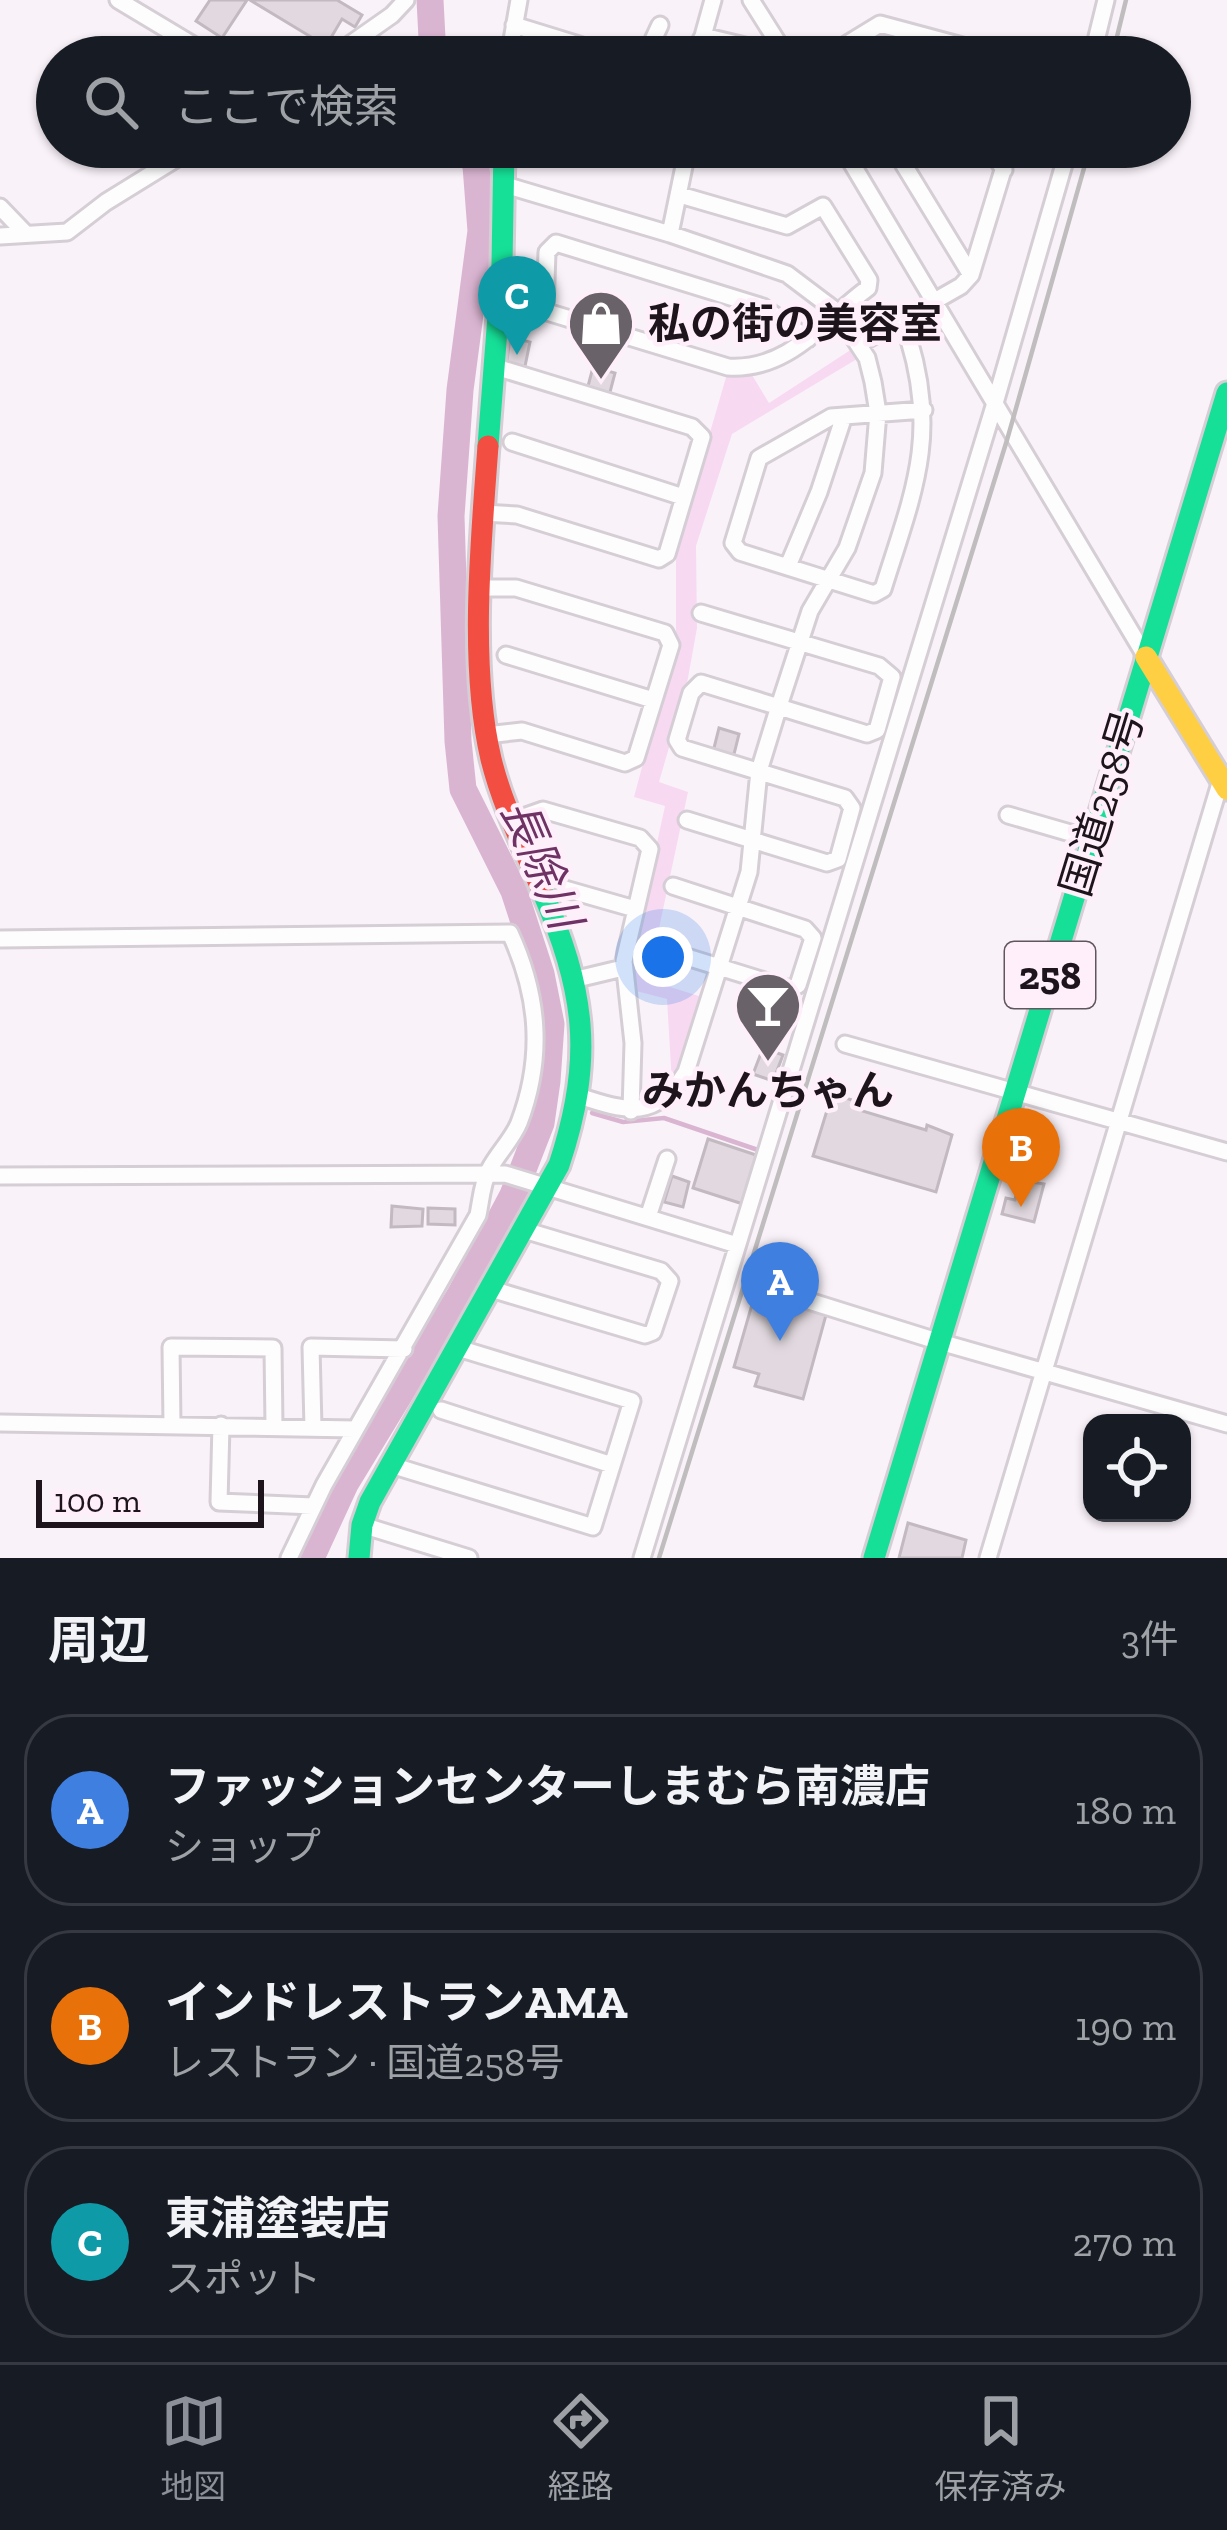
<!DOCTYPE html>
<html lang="ja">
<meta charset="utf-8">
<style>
body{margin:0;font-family:"Zilla Slab","Noto Sans JP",serif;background:#242831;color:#f1f3f6}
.controls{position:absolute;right:36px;bottom:36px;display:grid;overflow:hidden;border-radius:24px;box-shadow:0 3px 9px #0004}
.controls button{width:108px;height:108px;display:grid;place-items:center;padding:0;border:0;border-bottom:3px solid #363941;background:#171b24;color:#f1f3f6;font:60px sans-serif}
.scale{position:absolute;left:36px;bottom:30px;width:228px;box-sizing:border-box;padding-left:12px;border:6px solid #1d151b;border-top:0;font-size:33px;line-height:42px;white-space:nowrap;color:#1d151b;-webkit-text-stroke:9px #feeffa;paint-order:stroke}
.you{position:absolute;left:663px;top:957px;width:42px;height:42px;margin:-30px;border:9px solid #fff;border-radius:50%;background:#1a73e8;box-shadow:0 0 0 18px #1a73e833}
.badge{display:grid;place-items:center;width:78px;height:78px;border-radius:50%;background:#8c9099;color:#fff;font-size:39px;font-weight:700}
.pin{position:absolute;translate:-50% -99px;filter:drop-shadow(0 3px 6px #0008)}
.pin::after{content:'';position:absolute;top:63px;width:42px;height:36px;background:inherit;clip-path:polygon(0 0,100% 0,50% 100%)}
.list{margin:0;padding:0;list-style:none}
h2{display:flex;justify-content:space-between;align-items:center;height:156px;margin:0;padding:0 48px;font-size:51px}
h2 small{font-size:39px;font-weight:400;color:#9ea1a6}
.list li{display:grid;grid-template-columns:78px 1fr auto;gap:36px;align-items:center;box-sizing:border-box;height:192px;margin:0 24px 24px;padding:0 24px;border:3px solid #363941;border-radius:48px}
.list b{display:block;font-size:45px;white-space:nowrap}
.list p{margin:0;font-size:39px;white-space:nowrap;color:#9ea1a6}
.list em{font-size:39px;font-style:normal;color:#9ea1a6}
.icon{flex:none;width:66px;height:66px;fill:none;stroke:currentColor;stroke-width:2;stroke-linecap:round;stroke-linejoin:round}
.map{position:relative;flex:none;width:1227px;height:1558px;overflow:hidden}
.search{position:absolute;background:#171b24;box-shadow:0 3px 9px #0004;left:36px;right:36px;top:36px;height:132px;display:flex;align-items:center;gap:30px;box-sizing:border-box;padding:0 42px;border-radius:66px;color:#9ea1a6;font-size:45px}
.sheet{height:804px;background:#171b24}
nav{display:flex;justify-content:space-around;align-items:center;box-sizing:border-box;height:168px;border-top:3px solid #363941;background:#171b24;font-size:33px;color:#9ea1a6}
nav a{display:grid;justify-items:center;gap:6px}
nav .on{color:#8c9099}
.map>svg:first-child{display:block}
.green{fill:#f8d9f2}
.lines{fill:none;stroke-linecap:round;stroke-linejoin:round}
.stream{stroke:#dab5d2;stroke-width:4.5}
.river{stroke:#dab5d2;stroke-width:27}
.building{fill:#e1d9df;stroke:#c2bac0;stroke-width:3}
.street-casing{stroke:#d6ced5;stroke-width:21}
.fast-casing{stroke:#d6ced5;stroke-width:27}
.slow-casing{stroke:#d6ced5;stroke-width:27}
.jam-casing{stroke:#d6ced5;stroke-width:27}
.street{stroke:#fefdfe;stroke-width:15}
.fast{stroke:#16e098;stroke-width:21}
.slow{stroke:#ffcf43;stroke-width:21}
.jam{stroke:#f24e42;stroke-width:21}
.rail{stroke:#c0bdbf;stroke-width:4.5}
.labels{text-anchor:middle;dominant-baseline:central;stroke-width:9;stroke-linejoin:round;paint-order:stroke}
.shield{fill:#feeffa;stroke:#60565e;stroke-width:3}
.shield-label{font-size:39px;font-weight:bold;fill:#1d151b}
.poi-label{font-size:42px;font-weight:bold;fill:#1d151b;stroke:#feeffa;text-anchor:start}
.street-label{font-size:42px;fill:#1d151b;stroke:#feeffa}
.water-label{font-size:45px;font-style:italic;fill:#6e3264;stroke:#feeffa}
</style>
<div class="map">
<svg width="1227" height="1558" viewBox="0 0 1227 1558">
<rect width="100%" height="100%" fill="#faf2f9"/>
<!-- green -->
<path class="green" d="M852,349L857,359L732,434L696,546L697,628L686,689L659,782L688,792L648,980L702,997L681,1068L672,1084L667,999L636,991L631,963L665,806L634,797L676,640V549L727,374L752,375L769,403Z"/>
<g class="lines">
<!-- stream -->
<path class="stream" d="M544,1098L553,1102
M592,1113L623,1122L664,1118L758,1150"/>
<!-- river -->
<path class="river" d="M430,0L433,57
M311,1558L345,1484L460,1295L513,1195L541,1123L547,1081L551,1024L541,974L514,891L463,789L458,741L451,516L460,390L481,231L476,166L468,147"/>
</g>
<!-- building -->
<path class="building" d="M210,0H247L222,38L196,21Z
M250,0H337L362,15L355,27L342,19L326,46Z
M777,147H822L825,157L820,164Z
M510,337L530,342L524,371L506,368Z
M593,367L615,373L609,396L587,390Z
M719,728L739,734L733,758L713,752Z
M782,998L800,1005L791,1029L773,1023Z
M763,1048L783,1055L773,1081L753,1074Z
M832,1094L859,1102V1110L926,1130L927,1125L952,1135L936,1192L813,1156Z
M708,1139L759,1156L743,1204L693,1188Z
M672,1176L689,1182L683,1207L664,1202Z
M1019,1180L1044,1184L1034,1222L1002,1214L1006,1198L1015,1200Z
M392,1206L423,1209L422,1226L391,1227Z
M428,1208L455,1209V1225L428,1224Z
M755,1294L826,1315L803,1399L755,1386L759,1374L734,1367Z
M908,1523L966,1540L962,1558H899Z"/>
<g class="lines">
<defs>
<path id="street" d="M118,0L213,57
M751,0L787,57
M514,25L618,57
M703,36L787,56
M332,57L392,15L406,0
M509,57L519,0
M645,57L660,25
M692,57L703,36L713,0
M826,57L880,24L1003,57
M1092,57L1106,0
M842,147L1146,657
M893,147L971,275
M989,147L1004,170
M505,185L670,234L787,274L836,311L867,358L873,382L878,413L873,473L847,548L810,611L779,706L759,771L749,872L686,1072C656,1120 627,1112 579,1096
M0,207L26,234
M670,234L688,147
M0,236L67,232L106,202L195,147
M501,298L728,367C789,371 823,321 868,288L869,280L823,206L787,226L680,195
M545,311L547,252L556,243L763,307L808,339
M909,340C939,438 912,496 883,589L874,594L740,552L733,543L759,458L831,417L924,410
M859,344L961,286L971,275L1010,147
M512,442L683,497
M482,513L517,515L659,559L667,554L702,437L692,427L496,367
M788,566L819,492L844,416
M481,588H516L665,633L671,645L636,758L625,763L522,731L486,735
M506,655L653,700
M1008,815L1091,839
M687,820L827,863L838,859L852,808L845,798L682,748L677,740L691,693L701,683L867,734L877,730L892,677L879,666L701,613
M512,821L543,810L640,838L650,849L624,961L633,1043L631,1111
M565,889L635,909
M0,939L510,933C539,996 544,1057 519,1123C512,1140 497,1154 489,1170C482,1183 481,1201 478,1215L324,1485L289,1558
M661,949L790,989L798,985L813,938L805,929L673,886
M577,979L623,968
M845,1044L1227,1152
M0,1176L505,1174L737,1245
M648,1217L667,1159
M761,1286L940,1342L1227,1424
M491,1289L645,1335L653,1332L670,1281L661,1271L524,1230
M441,1410L612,1465
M0,1423L355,1429
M172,1425L171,1347L273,1348L274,1427
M221,1425L219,1502L313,1506
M313,1428L311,1347L404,1349
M391,1465L593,1527L632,1401L458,1348
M362,1525L469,1558
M642,1558L995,403L1069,147
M988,1558L1221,780"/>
<path id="fast" d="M488,446L502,264L504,147
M359,1558L362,1525L370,1502L559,1165C595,1057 585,991 541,888
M874,1558L1227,393"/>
<path id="slow" d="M1146,657L1227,789"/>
<path id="jam" d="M488,446C481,541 469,666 491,759C502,804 523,846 541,888"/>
</defs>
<!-- street casing -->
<use href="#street" class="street-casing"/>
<!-- fast casing -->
<use href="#fast" class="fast-casing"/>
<!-- slow casing -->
<use href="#slow" class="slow-casing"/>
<!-- jam casing -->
<use href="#jam" class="jam-casing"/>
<!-- street -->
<use href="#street" class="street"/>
<!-- fast -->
<use href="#fast" class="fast"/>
<!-- slow -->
<use href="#slow" class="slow"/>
<!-- jam -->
<use href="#jam" class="jam"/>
<!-- rail -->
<path class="rail" d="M1112,57L1126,0
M659,1558L1007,440L1090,147"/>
</g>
<!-- icons -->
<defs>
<symbol id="shop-pin" viewBox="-11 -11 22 30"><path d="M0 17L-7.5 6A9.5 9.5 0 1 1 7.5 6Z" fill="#6a6269" stroke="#feeffa"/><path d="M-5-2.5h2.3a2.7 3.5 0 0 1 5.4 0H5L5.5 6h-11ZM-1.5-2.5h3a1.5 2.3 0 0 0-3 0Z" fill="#fff"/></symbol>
<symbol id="bar-pin" viewBox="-11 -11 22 30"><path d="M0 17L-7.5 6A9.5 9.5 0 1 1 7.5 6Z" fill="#6a6269" stroke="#feeffa"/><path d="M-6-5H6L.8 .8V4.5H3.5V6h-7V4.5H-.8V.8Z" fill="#fff"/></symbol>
</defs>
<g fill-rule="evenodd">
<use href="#shop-pin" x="563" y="285" width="76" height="104"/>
<use href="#bar-pin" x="730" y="967" width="76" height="104"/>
</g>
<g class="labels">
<!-- shield labels -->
<rect class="shield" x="1005" y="942" width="90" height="66" rx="9"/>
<g class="shield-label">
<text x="1050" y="975">258</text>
</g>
<!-- poi labels -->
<g class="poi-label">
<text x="648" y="323">私の街の美容室</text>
<text x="768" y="1090" text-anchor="middle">みかんちゃん</text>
</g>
<!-- street labels -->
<g class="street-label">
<text transform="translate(1102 803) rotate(-73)">国道258号</text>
</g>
<!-- water labels -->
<g class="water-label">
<text transform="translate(541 864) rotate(67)">長除川</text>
</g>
</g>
</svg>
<div class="controls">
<button><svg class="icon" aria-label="locate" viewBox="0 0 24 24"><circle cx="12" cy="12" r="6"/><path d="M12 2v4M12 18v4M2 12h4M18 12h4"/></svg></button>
</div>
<div class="scale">100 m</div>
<div class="you"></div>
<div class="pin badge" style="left:780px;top:1341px;background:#3f7fe0">A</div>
<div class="pin badge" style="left:1021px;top:1207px;background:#e8710a">B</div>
<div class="pin badge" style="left:517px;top:355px;background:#0f9aa8">C</div>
<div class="search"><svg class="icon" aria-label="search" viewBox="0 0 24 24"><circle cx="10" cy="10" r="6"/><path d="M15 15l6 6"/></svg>ここで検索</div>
</div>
<section class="sheet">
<h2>周辺<small>3件</small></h2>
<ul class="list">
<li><span class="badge" style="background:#3f7fe0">A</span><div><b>ファッションセンターしまむら南濃店</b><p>ショップ</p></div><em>180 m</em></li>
<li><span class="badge" style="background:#e8710a">B</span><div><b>インドレストランAMA</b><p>レストラン · 国道258号</p></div><em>190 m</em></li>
<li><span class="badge" style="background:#0f9aa8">C</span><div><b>東浦塗装店</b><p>スポット</p></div><em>270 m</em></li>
</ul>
</section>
<nav>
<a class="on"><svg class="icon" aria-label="map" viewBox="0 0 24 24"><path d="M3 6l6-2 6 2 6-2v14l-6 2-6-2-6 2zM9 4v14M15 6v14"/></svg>地図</a>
<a><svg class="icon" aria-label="directions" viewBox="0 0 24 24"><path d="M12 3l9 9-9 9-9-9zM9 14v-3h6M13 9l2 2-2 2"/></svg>経路</a>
<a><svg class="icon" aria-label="saved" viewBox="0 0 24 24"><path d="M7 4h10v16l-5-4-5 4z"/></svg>保存済み</a>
</nav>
